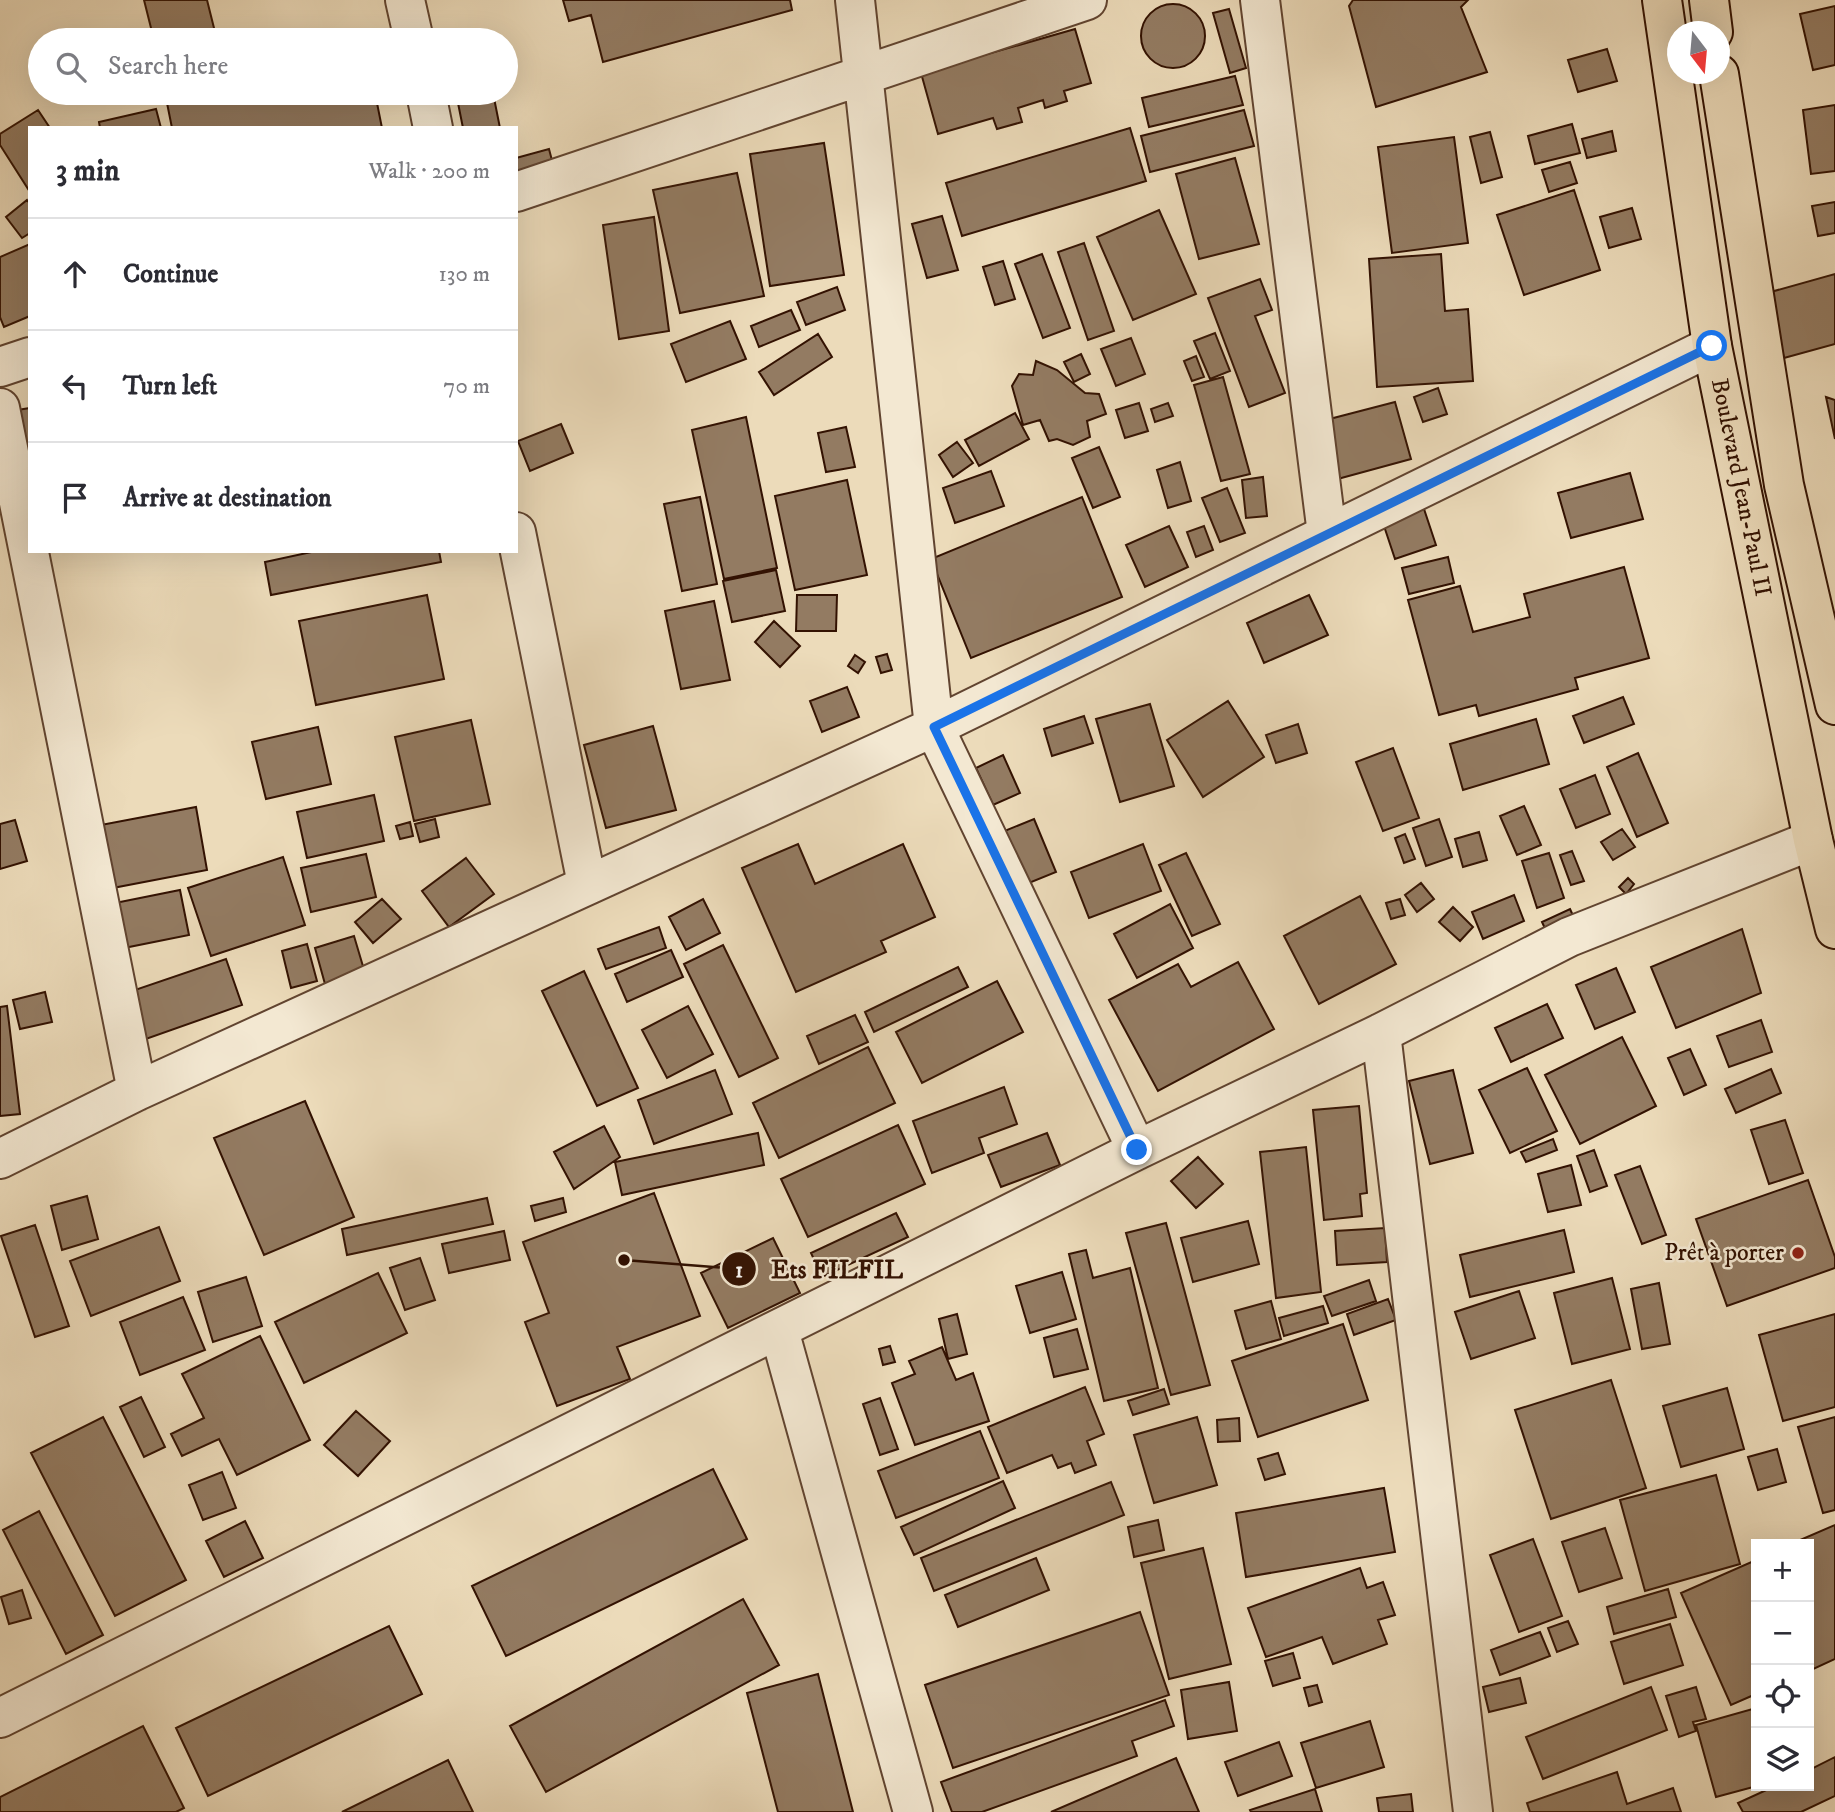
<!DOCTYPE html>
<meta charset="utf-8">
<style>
body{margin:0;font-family:"IM FELL DW Pica",serif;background:#f2f2f3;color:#2b2b33}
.controls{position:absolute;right:21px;bottom:21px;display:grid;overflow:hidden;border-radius:0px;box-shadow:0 7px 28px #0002}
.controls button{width:63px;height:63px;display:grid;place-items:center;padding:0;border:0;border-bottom:2px solid #e1e1e2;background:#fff;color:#2b2b33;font:35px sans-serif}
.compass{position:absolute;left:1667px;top:21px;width:63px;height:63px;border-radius:50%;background:#fff;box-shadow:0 7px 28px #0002;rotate:164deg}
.stop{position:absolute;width:21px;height:21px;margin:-16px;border:5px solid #1a73e8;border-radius:50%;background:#fff}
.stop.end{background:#1a73e8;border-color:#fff;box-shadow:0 2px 7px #0008}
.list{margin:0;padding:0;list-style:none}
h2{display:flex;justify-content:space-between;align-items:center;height:91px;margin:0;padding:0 28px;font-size:30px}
h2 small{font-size:23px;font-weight:400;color:#7c7c81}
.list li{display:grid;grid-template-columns:46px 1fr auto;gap:21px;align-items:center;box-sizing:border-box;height:112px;padding:0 28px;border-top:2px solid #e1e1e2}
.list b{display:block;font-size:26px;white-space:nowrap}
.list em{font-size:23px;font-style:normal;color:#7c7c81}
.icon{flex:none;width:38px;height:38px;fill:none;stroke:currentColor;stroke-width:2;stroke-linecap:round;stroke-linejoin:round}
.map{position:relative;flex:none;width:1835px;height:1812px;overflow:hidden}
.search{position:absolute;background:#fff;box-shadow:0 7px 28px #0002;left:28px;top:28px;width:490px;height:77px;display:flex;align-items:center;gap:18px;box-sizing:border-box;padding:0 24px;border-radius:38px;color:#7c7c81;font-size:26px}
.panel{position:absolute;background:#fff;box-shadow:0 7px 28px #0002;left:28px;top:126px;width:490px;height:427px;border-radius:0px}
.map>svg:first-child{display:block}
.building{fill:#937b62;stroke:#331202;stroke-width:2}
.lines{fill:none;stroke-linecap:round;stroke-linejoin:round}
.minor-casing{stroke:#614430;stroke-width:42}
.major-casing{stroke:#331202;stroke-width:42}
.minor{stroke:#f3e8d2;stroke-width:38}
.major{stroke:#ecdbba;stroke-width:38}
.route{stroke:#1a73e8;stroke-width:9}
.poi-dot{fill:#8f2418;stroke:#f3e8d2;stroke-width:2.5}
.labels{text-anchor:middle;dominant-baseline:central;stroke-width:5;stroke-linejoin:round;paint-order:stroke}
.street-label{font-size:24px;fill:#331202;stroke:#f3e8d2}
.poi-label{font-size:24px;fill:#331202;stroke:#f3e8d2;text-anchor:end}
.leader{fill:none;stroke:#331202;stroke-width:2.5}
.callout-dot{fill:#331202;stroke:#f3e8d2;stroke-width:2.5}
.mark-label{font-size:21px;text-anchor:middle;font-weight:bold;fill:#fff}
.callout-label{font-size:26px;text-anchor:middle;font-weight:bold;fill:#331202;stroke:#f3e8d2;stroke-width:5;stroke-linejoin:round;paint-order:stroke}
</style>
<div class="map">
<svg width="1835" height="1812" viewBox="0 0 1835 1812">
<rect width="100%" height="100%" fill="#ecdbba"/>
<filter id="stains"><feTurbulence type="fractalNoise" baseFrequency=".00286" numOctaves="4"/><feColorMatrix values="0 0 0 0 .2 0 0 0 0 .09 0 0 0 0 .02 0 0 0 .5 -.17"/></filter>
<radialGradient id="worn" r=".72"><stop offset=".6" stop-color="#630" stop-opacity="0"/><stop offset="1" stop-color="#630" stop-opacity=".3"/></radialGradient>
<!-- building -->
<path class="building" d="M144,0H207L217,40H154Z
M563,0H790L792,10L603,62L591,15L569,21Z
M1353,0H1468L1461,7L1487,72L1376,107L1349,6Z
M1141 36a32 32 0 1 1 64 0a32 32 0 1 1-64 0Z
M1835,6V65L1813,70L1800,14Z
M1229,9L1246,68L1230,73L1213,13Z
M1075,29L1091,83L1064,91L1067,101L1045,108L1043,100L1018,108L1022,122L997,129L993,118L938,134L921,73Z
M1607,49L1617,81L1578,92L1568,60Z
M1235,76L1243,105L1149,127L1142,98Z
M165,93H375L382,128H172Z
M456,93H493L500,128H463Z
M1835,105V171L1811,174L1803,110Z
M156,109L161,128H100L99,122Z
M38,110L50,128H30V192L0,145V134Z
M1244,110L1254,146L1150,172L1141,136Z
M1572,124L1580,153L1535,164L1528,136Z
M1130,128L1146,181L962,236L946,183Z
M1612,131L1616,151L1587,158L1582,139Z
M1490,132L1502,177L1481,183L1470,137Z
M1454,137L1468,243L1392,253L1378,147Z
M824,143L844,275L770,286L750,154Z
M549,149L555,172L516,184V158Z
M1235,158L1259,244L1199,259L1176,174Z
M1570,162L1577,183L1549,192L1542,170Z
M737,173L764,296L680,313L653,190Z
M1574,190L1600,270L1524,295L1497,215Z
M27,200L30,204V233L22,238L6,217Z
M1835,202V233L1818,236L1812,206Z
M1632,208L1641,239L1609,248L1600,217Z
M1159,210L1196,294L1133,320L1097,237Z
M942,216L958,270L927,278L912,224Z
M654,217L669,331L619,339L603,225Z
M1084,243L1114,331L1088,340L1058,252Z
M30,244V316L4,327L0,317V257Z
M1042,254L1070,328L1043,338L1015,264Z
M1441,254L1445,311L1468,309L1473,381L1377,387L1369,259Z
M1003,261L1015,299L995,305L983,267Z
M1835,274V344L1784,358L1767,293Z
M1260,279L1272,310L1255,316L1285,393L1249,407L1208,298Z
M837,287L845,310L806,325L797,302Z
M791,310L800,330L759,347L751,326Z
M730,321L746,359L686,382L671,344Z
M1215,333L1230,371L1210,379L1194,341Z
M818,334L832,357L774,395L759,372Z
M1131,338L1145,374L1116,386L1101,349Z
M1081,354L1090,374L1074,382L1064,362Z
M1196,356L1204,377L1192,381L1184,361Z
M1036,361L1057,370L1085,393L1099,394L1106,414L1087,421L1090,437L1073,445L1057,439L1049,441L1040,420L1023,425L1012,386L1019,374L1033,375Z
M1223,377L1250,474L1221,481L1194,385Z
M1438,388L1447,414L1423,422L1414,397Z
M1826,397L1835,400V439Z
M1395,402L1411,459L1334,480L1318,422Z
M1139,403L1148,431L1125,438L1116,410Z
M1168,403L1173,416L1155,422L1151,409Z
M30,408V474L11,411Z
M1015,413L1029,439L979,466L965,440Z
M746,417L777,568L724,579L692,430Z
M561,424L573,453L530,471L518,441Z
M846,427L855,467L826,472L818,433Z
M957,442L973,463L953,477L939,455Z
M1099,447L1120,497L1093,508L1072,458Z
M1180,462L1191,501L1168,508L1157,470Z
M991,471L1004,506L955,523L943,488Z
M1630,473L1643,519L1571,538L1558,493Z
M1263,477L1267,516L1246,518L1242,480Z
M847,480L867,575L795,590L775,496Z
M1227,488L1245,533L1220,542L1202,498Z
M700,497L717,584L682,591L664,504Z
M1082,497L1122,597L971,658L931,559Z
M1423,506L1436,545L1395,559L1382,520Z
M1169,526L1188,567L1145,587L1126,545Z
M1204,526L1213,550L1196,557L1187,532Z
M316,551H439L441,562L271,595L265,562Z
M1448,557L1454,583L1409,594L1402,568Z
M1624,567L1649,658L1575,678L1578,689L1479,716L1476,705L1439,715L1408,600L1460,586L1473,632L1530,617L1524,594Z
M776,570L785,611L732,622L723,581Z
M427,595L444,679L316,705L299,621Z
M797,595H837L836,631H796Z
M1309,595L1328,635L1264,663L1247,623Z
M714,601L730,680L681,689L665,611Z
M774,621L800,646L780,667L755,642Z
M887,654L892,670L881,673L876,657Z
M855,655L865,662L858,673L848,666Z
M847,687L859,717L822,732L810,701Z
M1623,697L1634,724L1584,743L1573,716Z
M1228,701L1264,757L1203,797L1167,740Z
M1150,704L1174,786L1120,802L1096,719Z
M1084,716L1093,743L1052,756L1044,729Z
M1536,719L1549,764L1463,790L1450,744Z
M471,720L490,804L414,821L395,737Z
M1298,724L1307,753L1276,763L1266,735Z
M653,726L676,810L606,828L584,745Z
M318,727L331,784L266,799L252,742Z
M1393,748L1419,818L1383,831L1356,762Z
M1638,753L1668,823L1637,837L1607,767Z
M1003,755L1020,793L993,805L976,768Z
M1595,775L1610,814L1576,828L1560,789Z
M374,795L384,841L307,858L297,812Z
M1524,806L1541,845L1517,855L1500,816Z
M196,807L207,870L97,891L85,828Z
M435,819L439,837L420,842L415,824Z
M1034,819L1056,872L1024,885L1002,832Z
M1439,819L1452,857L1426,866L1413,828Z
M15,820L27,861L0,869V824Z
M410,822L413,836L400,839L396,826Z
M1622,829L1635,847L1613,860L1601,842Z
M1479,832L1487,860L1463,867L1455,839Z
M1405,834L1415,859L1404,863L1395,838Z
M798,844L815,884L903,844L935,917L881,941L886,952L796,992L742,868Z
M1143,844L1161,891L1089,918L1071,872Z
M1572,851L1584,881L1571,885L1560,855Z
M1186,853L1220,924L1192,936L1159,865Z
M1549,853L1564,898L1537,908L1522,861Z
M366,854L376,897L311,912L301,868Z
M283,857L305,925L211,956L188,888Z
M466,858L494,894L449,927L422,891Z
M1628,878L1634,884L1626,894L1619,887Z
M1421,883L1434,899L1417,912L1405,895Z
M180,890L189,935L119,949L110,904Z
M1514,895L1524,921L1483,939L1472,912Z
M1360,896L1396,964L1319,1004L1284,936Z
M382,899L401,919L373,943L355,922Z
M703,899L720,933L686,950L669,917Z
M1400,899L1405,915L1391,919L1386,903Z
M1170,904L1193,948L1137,978L1114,934Z
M1453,907L1473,927L1460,941L1439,922Z
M1570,909L1575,920L1547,933L1542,922Z
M659,927L666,948L606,969L598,949Z
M1742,929L1761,993L1676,1028L1651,967Z
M354,936L365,973L325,984L315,948Z
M307,944L317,981L291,988L282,951Z
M723,945L778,1058L739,1077L684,964Z
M671,950L683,977L627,1002L615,974Z
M226,959L242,1005L143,1040L126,993Z
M1238,962L1274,1029L1158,1091L1109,1000L1178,964L1191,987Z
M958,967L968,987L874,1032L865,1012Z
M1616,968L1635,1012L1595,1029L1576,985Z
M584,971L638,1088L597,1106L542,991Z
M997,981L1023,1032L922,1083L896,1032Z
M45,992L52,1022L20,1029L13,1000Z
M1547,1004L1563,1038L1511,1062L1495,1028Z
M7,1006L20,1114L0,1116V1007Z
M688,1006L713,1054L667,1078L642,1030Z
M855,1015L868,1042L819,1064L807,1036Z
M1761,1020L1772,1052L1729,1067L1717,1036Z
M1622,1037L1656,1106L1580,1144L1545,1075Z
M868,1047L895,1103L779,1158L753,1103Z
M1690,1049L1706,1085L1684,1095L1668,1058Z
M1527,1068L1557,1131L1510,1153L1479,1090Z
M1771,1069L1781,1093L1736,1113L1725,1089Z
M715,1070L732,1114L654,1144L638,1100Z
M1453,1070L1473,1153L1430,1164L1409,1081Z
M1004,1087L1017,1124L979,1138L984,1153L932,1173L913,1121Z
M305,1101L354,1217L264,1255L214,1138Z
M1359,1106L1367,1193L1360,1194L1362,1216L1324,1220L1313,1110Z
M1785,1120L1803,1173L1769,1184L1751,1130Z
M898,1125L925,1184L808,1237L781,1179Z
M604,1126L620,1157L574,1189L554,1152Z
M758,1133L764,1165L622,1195L615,1162Z
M1047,1133L1060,1165L1001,1187L988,1155Z
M1553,1139L1557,1150L1526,1162L1521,1152Z
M1306,1147L1321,1292L1276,1298L1260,1152Z
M1594,1150L1607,1186L1590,1192L1577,1156Z
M1198,1157L1223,1184L1196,1208L1171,1181Z
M1571,1165L1581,1205L1548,1212L1538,1174Z
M1640,1166L1666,1235L1642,1244L1615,1175Z
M1808,1180L1835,1257V1268L1727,1306L1696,1219Z
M654,1193L700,1316L617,1347L630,1379L557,1406L525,1322L549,1313L523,1242Z
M87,1196L98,1239L62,1250L51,1206Z
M487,1198L493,1224L347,1255L342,1229Z
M563,1198L566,1212L535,1221L531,1206Z
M896,1213L908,1237L822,1277L811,1253Z
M1248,1221L1259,1264L1193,1282L1181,1238Z
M1166,1223L1210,1385L1171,1395L1126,1233Z
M35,1225L69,1326L35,1337L1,1236Z
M159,1227L180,1281L91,1316L70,1261Z
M1385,1228L1387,1262L1337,1265L1335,1231Z
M1564,1230L1574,1272L1470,1297L1460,1255Z
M504,1231L510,1260L449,1273L442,1244Z
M773,1238L800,1293L728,1328L701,1273Z
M1086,1250L1093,1278L1130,1268L1158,1388L1104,1401L1069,1254Z
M420,1258L435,1300L405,1310L390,1268Z
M1062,1272L1076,1319L1030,1333L1016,1286Z
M378,1273L407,1333L304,1383L275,1322Z
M246,1277L262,1326L213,1342L198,1292Z
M1612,1278L1630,1349L1572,1364L1554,1293Z
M1369,1280L1376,1301L1332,1316L1324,1296Z
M1659,1283L1670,1344L1642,1349L1631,1289Z
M1519,1291L1535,1338L1471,1359L1455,1312Z
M183,1297L205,1350L140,1375L120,1322Z
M1388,1299L1396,1320L1354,1335L1347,1314Z
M1271,1301L1281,1339L1246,1349L1235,1311Z
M1323,1306L1328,1323L1284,1336L1279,1318Z
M957,1314L967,1354L948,1359L939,1319Z
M1835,1314V1407L1783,1421L1759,1335Z
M1343,1324L1368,1400L1258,1437L1232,1361Z
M1077,1329L1088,1369L1054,1377L1044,1338Z
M260,1336L310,1440L237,1475L219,1439L182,1456L171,1434L204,1418L182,1374Z
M890,1346L895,1362L883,1365L879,1349Z
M942,1347L956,1380L973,1373L989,1421L915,1445L892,1383L915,1374L909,1361Z
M1611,1380L1646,1488L1551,1519L1515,1410Z
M1085,1387L1104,1434L1087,1441L1096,1465L1075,1473L1071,1463L1058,1468L1052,1455L1007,1473L988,1427Z
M1727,1388L1744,1449L1681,1467L1663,1406Z
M1164,1389L1169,1404L1133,1415L1128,1401Z
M141,1397L165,1447L144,1457L120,1407Z
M880,1398L898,1449L880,1455L863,1404Z
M356,1411L390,1441L358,1476L324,1445Z
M103,1417L186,1580L115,1616L31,1453Z
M1197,1417L1217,1485L1154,1503L1134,1435Z
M1835,1417V1510L1823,1513L1798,1427Z
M1239,1418L1240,1441L1218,1442L1217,1420Z
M980,1431L999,1478L896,1518L878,1471Z
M1777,1449L1786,1482L1758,1490L1748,1457Z
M1278,1453L1285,1474L1265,1480L1258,1459Z
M713,1469L747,1539L506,1656L472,1586Z
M222,1472L236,1508L203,1520L189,1485Z
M1716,1475L1740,1564L1645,1591L1620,1500Z
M1003,1481L1015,1508L914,1555L901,1527Z
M1111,1482L1124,1515L934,1591L921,1558Z
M1384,1488L1395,1552L1246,1577L1236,1513Z
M39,1511L103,1635L66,1654L3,1530Z
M1158,1520L1164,1550L1134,1557L1128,1527Z
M245,1521L263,1558L224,1577L206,1541Z
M1835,1525V1659L1809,1671V1544H1791Z
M1605,1528L1622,1578L1579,1592L1562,1542Z
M1533,1539L1562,1616L1519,1632L1490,1555Z
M1203,1548L1231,1664L1169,1679L1141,1563Z
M1036,1558L1049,1590L958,1627L945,1595Z
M1756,1560V1694L1731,1705L1681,1593Z
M1360,1568L1367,1588L1383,1582L1395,1615L1378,1620L1387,1644L1333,1664L1322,1637L1266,1657L1248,1608Z
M1668,1589L1676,1617L1614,1634L1607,1607Z
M22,1590L31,1618L9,1624L1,1597Z
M743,1599L779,1665L546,1792L510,1726Z
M1140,1612L1169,1695L953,1768L925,1685Z
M1568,1621L1578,1644L1557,1652L1548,1628Z
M1670,1624L1683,1665L1624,1684L1611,1642Z
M389,1626L422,1694L208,1796L176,1728Z
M1540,1632L1550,1656L1500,1675L1491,1650Z
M1293,1653L1300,1678L1273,1686L1265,1661Z
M818,1674L853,1812H778L747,1693Z
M1520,1678L1526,1703L1489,1712L1483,1687Z
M1229,1682L1237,1731L1188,1739L1181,1690Z
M1317,1685L1322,1702L1309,1706L1304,1688Z
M1651,1687L1667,1730L1543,1779L1526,1737Z
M1696,1687L1706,1719L1693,1722L1696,1731L1679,1737L1666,1696Z
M1165,1700L1174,1726L1132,1741L1137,1756L982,1812H952L941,1782Z
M1756,1708L1757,1786L1716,1797L1696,1725Z
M1370,1721L1384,1767L1316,1788L1301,1743Z
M143,1726L184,1808L176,1812H0V1797Z
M1279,1742L1292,1776L1238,1796L1225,1762Z
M1835,1757V1796L1801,1812H1743L1738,1803L1775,1786H1809V1770Z
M1176,1758L1199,1812H1051Z
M448,1760L473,1812H342Z
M1617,1772L1627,1804L1673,1788L1681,1812H1530L1527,1803Z
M1315,1789L1322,1812H1251L1250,1810Z
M1411,1794L1413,1812H1379L1377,1798Z"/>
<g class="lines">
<defs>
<path id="minor" d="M405,0L414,40
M855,0L934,727L1137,1150
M1260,0L1327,534
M426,93L433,128
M516,192L1087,0
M0,367L30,357
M0,408L137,1091
M516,532L587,884
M1381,1033L1473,1812
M0,1159L137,1091L934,727L1712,346
M779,1330L913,1812
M0,1718L1137,1150L1381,1033L1569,937L1813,840"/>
<g id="major">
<path id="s1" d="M1662,0L1712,346L1813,840L1835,929"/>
<path d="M1709,0L1713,32"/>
<path d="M1719,74L1784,485L1835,705"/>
</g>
</defs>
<!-- minor casing -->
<use href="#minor" class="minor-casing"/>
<!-- major casing -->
<use href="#major" class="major-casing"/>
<!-- minor -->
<use href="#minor" class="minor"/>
<!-- major -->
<use href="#major" class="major"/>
</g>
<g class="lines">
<!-- route -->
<path class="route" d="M1137,1150L934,727L1712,346"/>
</g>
<!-- markers -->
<circle class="poi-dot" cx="1798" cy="1253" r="7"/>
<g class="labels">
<!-- street labels -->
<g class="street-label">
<text stroke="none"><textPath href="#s1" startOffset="494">Boulevard Jean-Paul II</textPath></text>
</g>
<!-- poi labels -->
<g class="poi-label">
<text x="1784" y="1253">Prêt à porter</text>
</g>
</g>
<!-- callouts -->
<path class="leader" d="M624 1260L739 1269"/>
<g class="callout-dot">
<circle cx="624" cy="1260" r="7"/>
<circle cx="739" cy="1269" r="18"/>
</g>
<g class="mark-label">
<text x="739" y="1277">1</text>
</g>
<g class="callout-label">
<text x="837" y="1278">Ets FILFIL</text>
</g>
<rect width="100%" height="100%" filter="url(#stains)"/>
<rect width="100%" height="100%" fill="url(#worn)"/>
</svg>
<div class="controls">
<button>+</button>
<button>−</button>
<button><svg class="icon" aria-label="locate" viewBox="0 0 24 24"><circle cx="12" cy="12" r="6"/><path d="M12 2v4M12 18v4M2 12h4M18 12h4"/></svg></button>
<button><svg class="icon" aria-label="layers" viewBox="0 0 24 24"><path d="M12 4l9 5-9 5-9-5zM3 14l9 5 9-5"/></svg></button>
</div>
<svg class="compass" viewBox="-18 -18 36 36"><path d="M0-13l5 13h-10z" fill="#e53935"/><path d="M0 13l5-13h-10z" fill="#7c7c81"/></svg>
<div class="stop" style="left:1712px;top:346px"></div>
<div class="stop end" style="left:1137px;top:1150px"></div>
<div class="search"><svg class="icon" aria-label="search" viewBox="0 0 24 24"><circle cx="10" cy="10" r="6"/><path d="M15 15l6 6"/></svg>Search here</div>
<section class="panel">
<h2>3 min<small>Walk · 200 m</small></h2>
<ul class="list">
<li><svg class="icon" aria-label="ahead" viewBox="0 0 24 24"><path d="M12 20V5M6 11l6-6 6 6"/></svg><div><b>Continue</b></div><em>130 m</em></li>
<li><svg class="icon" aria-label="left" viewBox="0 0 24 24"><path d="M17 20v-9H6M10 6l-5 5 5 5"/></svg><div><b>Turn left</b></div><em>70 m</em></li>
<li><svg class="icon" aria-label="arrive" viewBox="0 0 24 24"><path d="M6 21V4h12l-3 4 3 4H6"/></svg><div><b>Arrive at destination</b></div></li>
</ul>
</section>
</div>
